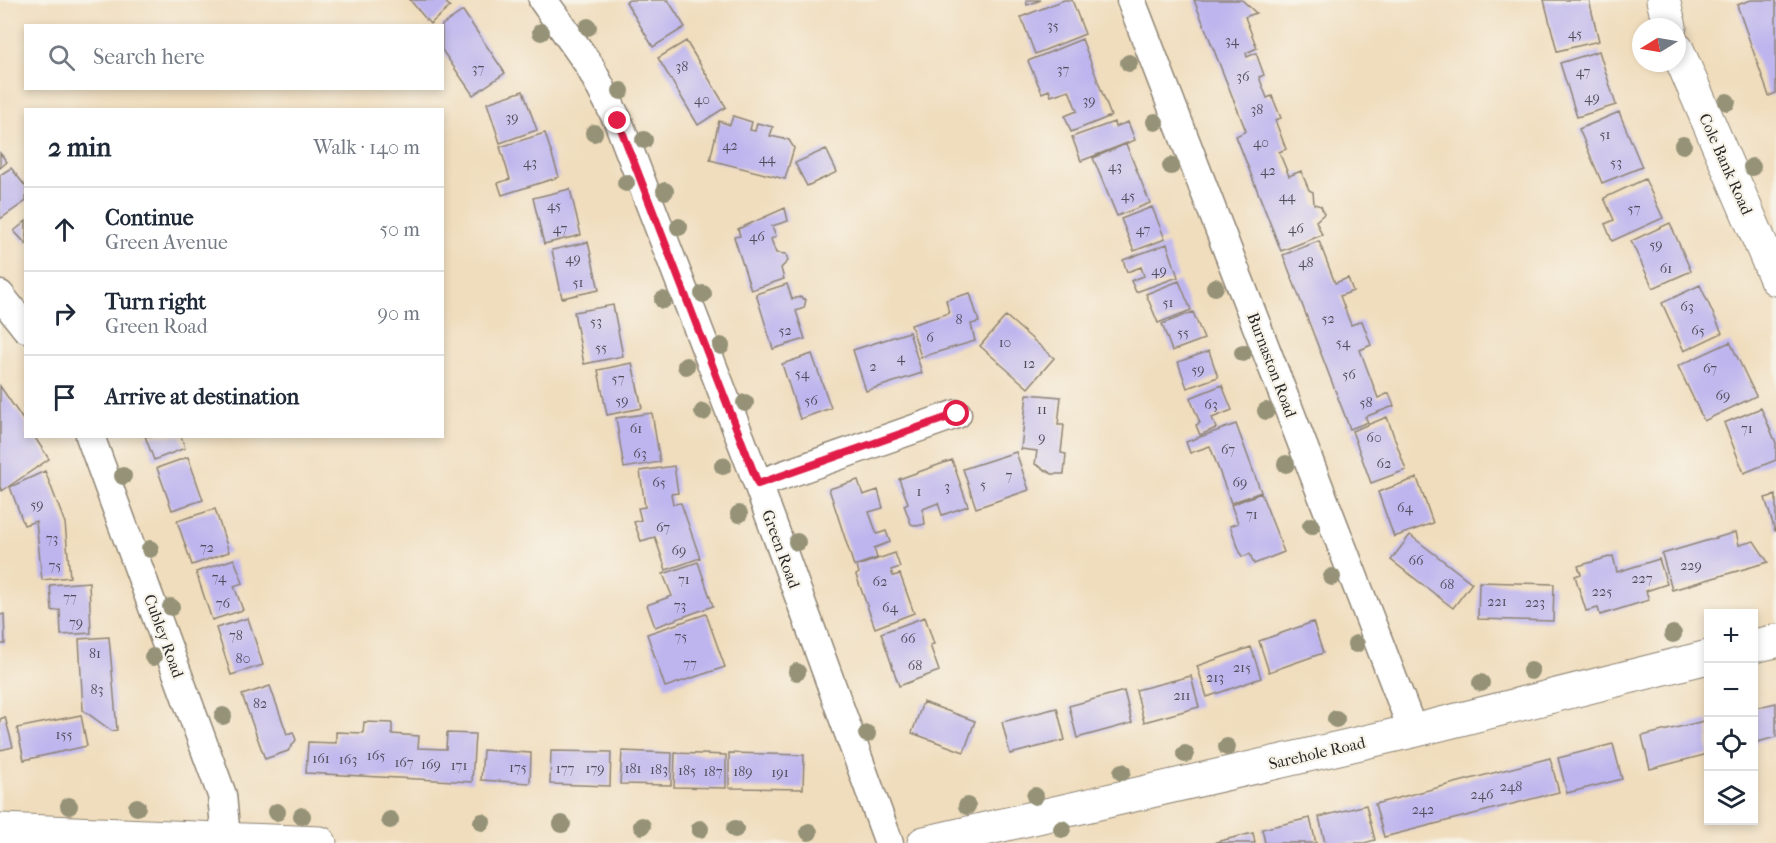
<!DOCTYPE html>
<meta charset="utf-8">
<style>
body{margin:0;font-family:"IM FELL French Canon",serif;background:#f6f6f7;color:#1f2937}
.controls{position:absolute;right:18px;bottom:18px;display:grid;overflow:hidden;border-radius:0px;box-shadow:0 3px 9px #0003}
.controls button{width:54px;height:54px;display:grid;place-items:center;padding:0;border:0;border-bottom:2px solid #e0e1e3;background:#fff;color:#1f2937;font:30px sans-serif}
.compass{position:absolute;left:1632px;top:18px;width:54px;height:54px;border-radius:50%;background:#fff;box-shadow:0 3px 9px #0003;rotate:259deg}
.stop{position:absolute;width:18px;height:18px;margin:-14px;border:4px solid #e11d48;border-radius:50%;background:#fff}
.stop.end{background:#e11d48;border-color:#fff;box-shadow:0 2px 6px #0008}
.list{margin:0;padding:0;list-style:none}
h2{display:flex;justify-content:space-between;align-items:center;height:78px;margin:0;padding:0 24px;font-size:26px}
h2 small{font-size:20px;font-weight:400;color:#747a83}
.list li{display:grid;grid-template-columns:39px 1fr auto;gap:18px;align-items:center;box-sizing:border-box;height:84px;padding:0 24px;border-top:2px solid #e0e1e3}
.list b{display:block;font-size:22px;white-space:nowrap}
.list p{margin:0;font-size:20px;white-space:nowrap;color:#747a83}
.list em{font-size:20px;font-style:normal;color:#747a83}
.icon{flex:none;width:33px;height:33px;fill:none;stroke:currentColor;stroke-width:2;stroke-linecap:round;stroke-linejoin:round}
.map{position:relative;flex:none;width:1776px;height:843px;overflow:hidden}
.search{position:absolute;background:#fff;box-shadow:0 3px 9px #0003;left:24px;top:24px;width:420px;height:66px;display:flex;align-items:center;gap:15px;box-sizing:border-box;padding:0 21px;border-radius:0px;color:#747a83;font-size:22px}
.panel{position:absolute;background:#fff;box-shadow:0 3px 9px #0003;left:24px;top:108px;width:420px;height:330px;border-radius:0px}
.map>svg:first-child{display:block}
.building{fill:#beb5ee}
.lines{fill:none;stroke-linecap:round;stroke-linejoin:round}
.street-casing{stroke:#8e8474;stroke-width:31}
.secondary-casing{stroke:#8e8474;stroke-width:35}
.street{stroke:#fff;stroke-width:28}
.secondary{stroke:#fff;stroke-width:33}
.tree{fill:#959277}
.route{stroke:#e11d48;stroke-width:8}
.labels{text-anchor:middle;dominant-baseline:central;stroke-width:4.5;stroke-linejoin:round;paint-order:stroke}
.number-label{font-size:14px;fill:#504e5c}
.street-label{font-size:16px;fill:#2b2b2b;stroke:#f7f3e8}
</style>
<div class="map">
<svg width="1776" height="843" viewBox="0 0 1776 843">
<rect width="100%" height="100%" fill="#f7f3e8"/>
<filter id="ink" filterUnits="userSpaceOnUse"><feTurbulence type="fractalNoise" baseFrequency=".0167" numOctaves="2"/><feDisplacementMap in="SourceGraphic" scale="12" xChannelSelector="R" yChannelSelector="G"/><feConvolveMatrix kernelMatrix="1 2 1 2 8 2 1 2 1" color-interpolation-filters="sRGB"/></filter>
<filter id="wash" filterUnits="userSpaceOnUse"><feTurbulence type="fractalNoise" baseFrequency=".008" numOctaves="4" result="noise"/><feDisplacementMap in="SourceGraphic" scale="24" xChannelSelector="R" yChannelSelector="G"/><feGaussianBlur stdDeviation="1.35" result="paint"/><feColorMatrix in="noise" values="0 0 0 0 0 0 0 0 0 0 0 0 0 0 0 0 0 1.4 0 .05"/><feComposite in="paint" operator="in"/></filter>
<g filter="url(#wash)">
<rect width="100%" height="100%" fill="#f0ddbd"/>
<g id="blocks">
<!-- building -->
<path class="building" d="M410,0H444L450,7L430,24Z
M629,0H668L685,27L653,47L626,2Z
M1026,0H1041L1027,5Z
M1064,0H1072L1085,34L1035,54L1021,17Z
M1194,0H1242L1256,13L1245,17L1257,48L1246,53L1247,57L1256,53L1264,75L1259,77L1267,98L1272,96L1281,118L1275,120L1286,149L1279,152L1289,176L1301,171L1309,190L1313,192L1314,204L1321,206L1324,214L1316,221L1322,235L1281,251L1236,136L1246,131Z
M1544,0H1589L1599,41L1557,51Z
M1751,0H1776V93L1769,96L1737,5Z
M463,11L505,73L473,95L442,50V25Z
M1082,39L1111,116L1071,132L1065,116L1077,111L1069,90L1051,96L1049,90L1042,93L1028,61Z
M686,41L726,107L698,125L658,58Z
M1599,51L1616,105L1577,117L1560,63Z
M523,91L537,130L500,143L487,103Z
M1619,112L1642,167L1602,183L1579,129Z
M733,116L752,122L750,130L755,131L757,123L773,127L770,136L789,140L794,148L785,179L710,160L719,121L730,125Z
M1114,122L1115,127L1128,122L1135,140L1081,161L1072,137Z
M545,133L559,177L502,195L498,183L510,179L500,147Z
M1126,144L1150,203L1117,216L1093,158Z
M826,149L837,172L807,186L795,163Z
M0,153L7,162L0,168Z
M11,168L26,187V201L0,219V175Z
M1645,179L1663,218L1612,241L1605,224L1614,220L1604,198Z
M570,189L581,235L544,244L533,198Z
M1152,207L1165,239L1134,251L1121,219Z
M785,208L788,221L772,226L776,236L771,239L776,253L786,254L788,261L781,268L784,279L751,290L734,237L740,236L738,229Z
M26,221V244L14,231Z
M1670,223L1691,271L1653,288L1631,241Z
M1319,241L1335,283L1348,278L1353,291L1340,296L1351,325L1362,321L1371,345L1360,350L1378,398L1389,393L1394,406L1365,417L1368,422L1350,429L1283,255Z
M588,242L599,290L562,298L552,250Z
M1167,244L1178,277L1136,292L1131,281L1144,276L1141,267L1127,272L1123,260Z
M1179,281L1191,310L1158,323L1146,294Z
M787,284L792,299L800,297L806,300L804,308L796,311L805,339L773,349L756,294Z
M1700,285L1722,333L1684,351L1662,303Z
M970,293L979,322L971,324L975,341L921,357L911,325L949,313L946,300Z
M613,305L623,356L584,364L574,312Z
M1193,312L1204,339L1172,351L1162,324Z
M1006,316L1054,358L1028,388L980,346Z
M909,332L922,373L866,391L853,350Z
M1730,342L1756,396L1704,421L1678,366Z
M1209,351L1218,377L1187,388L1178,362Z
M812,354L831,408L800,419L782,364Z
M632,363L642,408L607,415L598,370Z
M1222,385L1232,410L1212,418L1216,428L1200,435L1196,425L1200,423L1190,398Z
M0,386L26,424V436H34L49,459L2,491L0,487Z
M1027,394L1061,397L1058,425H1064L1061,453L1066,454L1064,474H1052L1035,464L1037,451L1021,449Z
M1761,408L1776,443V460L1744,473L1724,423Z
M652,413L660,462L624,468L616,418Z
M1387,417L1406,470L1371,483L1352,431Z
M1236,424L1261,492L1231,503L1210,446L1190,453L1186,442Z
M145,436H181L185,448L154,460Z
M1016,452L1029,490L976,508L963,469Z
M188,457L203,500L172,510L157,468Z
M952,460L968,506L942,515L938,503L923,509L925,524L917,526L911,524L904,505L908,503L899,479Z
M674,466L678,493L671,494L673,504L681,503L700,558L666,570L655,537L641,541L634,522L641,520L638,508L645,507L640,471Z
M45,471L65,523L70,577L42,580L36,521L24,525L10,487Z
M1417,478L1433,523L1394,537L1378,492Z
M858,480L863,495L878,490L883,508L869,512L877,534L886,531L890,542L874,548L877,558L854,566L829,489Z
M1261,493L1284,552L1254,564L1250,554L1242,557L1230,526L1238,523L1231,505Z
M1776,495V531H1775L1765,498Z
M215,509L229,552L192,565L177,521Z
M1736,532L1739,545L1754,541L1768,562L1672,590L1662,554Z
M1410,535L1472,583L1453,608L1391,560Z
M895,553L900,567L891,570L893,576L900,574L914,613L875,628L856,575L859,573L857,566Z
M1613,556L1617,572L1659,559L1667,584L1646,591L1649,600L1600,615L1598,608L1586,611L1575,576L1581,574L1578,566Z
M234,559L243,583L234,586L243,610L212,620L196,572Z
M698,562L713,606L655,627L647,605L672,596L663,574Z
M89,582L91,633L61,635L60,610L52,611L50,585Z
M1479,582L1554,584L1553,621L1478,619Z
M4,614L5,644H0V615Z
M706,614L725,667L665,687L647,634Z
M925,617L934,644L930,645L939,671L899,686L881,633Z
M248,618L263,665L231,675L216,628Z
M1313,622L1323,653L1269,672L1259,641Z
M109,637L117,730L112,731L83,710L79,639Z
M1251,647L1261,678L1207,697L1197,666Z
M1191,676L1199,707L1144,722L1136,690Z
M270,686L287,734L293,732L296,740L288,751L265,759L242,695Z
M1124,691L1132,723L1077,738L1069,706Z
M923,702L975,721L964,752L912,733Z
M1776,703V737L1754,743V708Z
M1057,708L1065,740L1010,754L1002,722Z
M81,715L87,746L24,760L17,728Z
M5,717L13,747L0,750V719Z
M1708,720V754L1650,769L1642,736Z
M364,722L392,723V734L419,736L418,748L446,749L447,733L475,734L472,782L306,773L308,742L336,743V732L363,733Z
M1613,744L1622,779L1567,793L1558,758Z
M483,750L531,753L530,783L481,780Z
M551,751L611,752L610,786L550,784Z
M622,751L672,753L671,785L620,784Z
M675,753L726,755V788L674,787Z
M729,753L804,755L803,789L729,788Z
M1550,758L1559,792L1384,837L1375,804Z
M1366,805L1375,840L1364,843H1325L1319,817Z
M1310,818L1316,843H1265L1262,829Z
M1253,833L1255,843H1217L1216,842Z"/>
</g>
</g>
<g filter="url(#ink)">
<use href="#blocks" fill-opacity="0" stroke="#8e8474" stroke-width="1.5"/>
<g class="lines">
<defs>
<path id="street" d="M543,0L589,65L618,121L758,484L889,843
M1131,0L1413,731
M0,295L26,328
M90,436L222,795L226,838
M758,484L957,414"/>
<path id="secondary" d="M1663,0L1670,27
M1677,49L1776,279
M1754,646L1776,641
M0,830L320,843
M924,843L1413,731L1708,657"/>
</defs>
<!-- street casing -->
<use href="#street" class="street-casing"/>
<!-- secondary casing -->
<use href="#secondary" class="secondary-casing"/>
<!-- street -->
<use href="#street" class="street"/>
<!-- secondary -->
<use href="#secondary" class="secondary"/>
</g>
<!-- trees -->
<g class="tree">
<circle cx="588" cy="27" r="9"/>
<circle cx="541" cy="32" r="9"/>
<circle cx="1129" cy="63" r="9"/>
<circle cx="621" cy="91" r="9"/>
<circle cx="1727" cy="102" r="9"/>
<circle cx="1155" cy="122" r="9"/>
<circle cx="594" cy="133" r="9"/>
<circle cx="644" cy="140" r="9"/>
<circle cx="1683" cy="145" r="9"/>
<circle cx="1171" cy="166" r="9"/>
<circle cx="1752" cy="167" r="9"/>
<circle cx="626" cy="183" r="9"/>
<circle cx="665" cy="191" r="9"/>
<circle cx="679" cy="227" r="9"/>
<circle cx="1215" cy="287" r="9"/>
<circle cx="703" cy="294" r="9"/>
<circle cx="663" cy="300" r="9"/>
<circle cx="721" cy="346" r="9"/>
<circle cx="1243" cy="353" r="9"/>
<circle cx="686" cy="366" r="9"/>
<circle cx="745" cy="403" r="9"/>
<circle cx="1266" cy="411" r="9"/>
<circle cx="703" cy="412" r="9"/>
<circle cx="1286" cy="464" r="9"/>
<circle cx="723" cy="466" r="9"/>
<circle cx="123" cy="476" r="9"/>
<circle cx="739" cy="514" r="9"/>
<circle cx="1311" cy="526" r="9"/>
<circle cx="797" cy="542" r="9"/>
<circle cx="150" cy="549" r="9"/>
<circle cx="1332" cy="577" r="9"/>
<circle cx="171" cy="607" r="9"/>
<circle cx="1673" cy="634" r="9"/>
<circle cx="1356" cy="644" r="9"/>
<circle cx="153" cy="657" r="9"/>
<circle cx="1531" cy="671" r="9"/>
<circle cx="797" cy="672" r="9"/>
<circle cx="1481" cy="683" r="9"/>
<circle cx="223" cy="716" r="9"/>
<circle cx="1336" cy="719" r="9"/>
<circle cx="867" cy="734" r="9"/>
<circle cx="1227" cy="747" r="9"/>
<circle cx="1185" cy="754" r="9"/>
<circle cx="1122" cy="772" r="9"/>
<circle cx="1035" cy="796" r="9"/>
<circle cx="69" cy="806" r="9"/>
<circle cx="967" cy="806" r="9"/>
<circle cx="137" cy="807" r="9"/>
<circle cx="277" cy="812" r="9"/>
<circle cx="302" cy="816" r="9"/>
<circle cx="390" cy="820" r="9"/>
<circle cx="482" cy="822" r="9"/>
<circle cx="562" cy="824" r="9"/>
<circle cx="642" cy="826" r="9"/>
<circle cx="700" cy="829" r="9"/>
<circle cx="735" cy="829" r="9"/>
<circle cx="1062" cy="829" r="9"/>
<circle cx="809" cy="832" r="9"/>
</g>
</g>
<g class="lines" filter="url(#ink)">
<!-- route -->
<path class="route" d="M618,121L758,484L957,414"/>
</g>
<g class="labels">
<!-- number labels -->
<g class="number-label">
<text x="1053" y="25">35</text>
<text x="1575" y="33">45</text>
<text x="1232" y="40">34</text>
<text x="682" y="66">38</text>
<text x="478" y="68">37</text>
<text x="1063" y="69">37</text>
<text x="1583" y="71">47</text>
<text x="1243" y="76">36</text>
<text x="1592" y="97">49</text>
<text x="702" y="99">40</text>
<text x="1089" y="100">39</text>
<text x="1257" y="109">38</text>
<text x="512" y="117">39</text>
<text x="1605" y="134">51</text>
<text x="1261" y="142">40</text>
<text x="730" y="145">42</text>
<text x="767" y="158">44</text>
<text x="530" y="162">43</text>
<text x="1616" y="162">53</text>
<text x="1115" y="166">43</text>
<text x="1268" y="170">42</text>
<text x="1128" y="195">45</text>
<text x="1287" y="196">44</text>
<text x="554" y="205">45</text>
<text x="1634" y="208">57</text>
<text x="560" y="228">47</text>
<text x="1296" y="228">46</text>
<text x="1143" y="229">47</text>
<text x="757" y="236">46</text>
<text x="1656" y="244">59</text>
<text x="573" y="258">49</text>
<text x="1306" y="262">48</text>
<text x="1666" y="268">61</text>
<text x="1159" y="270">49</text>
<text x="578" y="282">51</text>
<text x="1168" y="302">51</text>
<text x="1687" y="306">63</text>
<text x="1328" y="318">52</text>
<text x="959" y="319">8</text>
<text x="596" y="321">53</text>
<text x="785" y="330">52</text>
<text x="1698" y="330">65</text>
<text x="1183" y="332">55</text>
<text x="930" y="337">6</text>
<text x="1005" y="342">10</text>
<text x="1343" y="342">54</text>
<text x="601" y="347">55</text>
<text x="901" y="357">4</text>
<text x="1029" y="363">12</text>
<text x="873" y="366">2</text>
<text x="1710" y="368">67</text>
<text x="1198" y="369">59</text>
<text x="802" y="373">54</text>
<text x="1349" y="374">56</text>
<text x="618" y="378">57</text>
<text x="1723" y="395">69</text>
<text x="622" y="400">59</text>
<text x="811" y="400">56</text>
<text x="1366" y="402">58</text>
<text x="1211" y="404">63</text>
<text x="1042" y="409">11</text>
<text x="636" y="428">61</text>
<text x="1747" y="428">71</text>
<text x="1042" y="437">9</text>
<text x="1374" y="437">60</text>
<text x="1228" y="449">67</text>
<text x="640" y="453">63</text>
<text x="1384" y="463">62</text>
<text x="1009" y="475">7</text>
<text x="659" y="482">65</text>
<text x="1240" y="482">69</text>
<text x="983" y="484">5</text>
<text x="947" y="486">3</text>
<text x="919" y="491">1</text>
<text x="37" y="504">59</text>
<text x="1405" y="507">64</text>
<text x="1252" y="514">71</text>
<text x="663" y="527">67</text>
<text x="52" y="538">73</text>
<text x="207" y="547">72</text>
<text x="679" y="550">69</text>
<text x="1416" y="560">66</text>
<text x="55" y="565">75</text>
<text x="1691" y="565">229</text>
<text x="219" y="577">74</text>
<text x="1642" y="578">227</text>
<text x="684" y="579">71</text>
<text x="880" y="581">62</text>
<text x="1447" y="584">68</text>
<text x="1602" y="591">225</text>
<text x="70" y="597">77</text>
<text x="1497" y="601">221</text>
<text x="1535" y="602">223</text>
<text x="223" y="603">76</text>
<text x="680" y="605">73</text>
<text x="890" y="607">64</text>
<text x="76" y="622">79</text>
<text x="236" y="635">78</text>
<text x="681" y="636">75</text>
<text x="908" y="638">66</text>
<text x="95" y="653">81</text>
<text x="243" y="658">80</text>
<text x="690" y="663">77</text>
<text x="915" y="665">68</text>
<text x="1242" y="667">215</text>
<text x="1215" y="677">213</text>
<text x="97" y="689">83</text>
<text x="1182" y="695">211</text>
<text x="260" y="703">82</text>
<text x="64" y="734">155</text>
<text x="376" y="755">165</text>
<text x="321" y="758">161</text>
<text x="348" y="759">163</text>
<text x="404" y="762">167</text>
<text x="431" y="764">169</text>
<text x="459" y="765">171</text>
<text x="518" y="767">175</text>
<text x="565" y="768">177</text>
<text x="595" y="768">179</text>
<text x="633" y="768">181</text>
<text x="659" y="769">183</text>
<text x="687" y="770">185</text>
<text x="713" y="771">187</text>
<text x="743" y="771">189</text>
<text x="780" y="772">191</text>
<text x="1511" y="786">248</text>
<text x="1482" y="794">246</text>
<text x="1423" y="809">242</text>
</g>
<!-- street labels -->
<g class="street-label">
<text transform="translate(1726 164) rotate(66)">Cole Bank Road</text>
<text transform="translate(1272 365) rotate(69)">Burnaston Road</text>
<text transform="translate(781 549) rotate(70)">Green Road</text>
<text transform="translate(164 636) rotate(70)">Cubley Road</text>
<text transform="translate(1317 753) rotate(-13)">Sarehole Road</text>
</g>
</g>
</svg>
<div class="controls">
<button>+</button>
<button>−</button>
<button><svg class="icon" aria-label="locate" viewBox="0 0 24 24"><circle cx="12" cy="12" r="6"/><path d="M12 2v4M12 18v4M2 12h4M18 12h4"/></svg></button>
<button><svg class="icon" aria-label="layers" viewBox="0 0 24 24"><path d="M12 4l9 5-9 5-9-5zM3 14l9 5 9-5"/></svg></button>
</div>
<svg class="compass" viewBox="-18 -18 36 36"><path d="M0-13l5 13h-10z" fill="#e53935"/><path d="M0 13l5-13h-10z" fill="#747a83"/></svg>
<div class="stop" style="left:957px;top:414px"></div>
<div class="stop end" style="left:618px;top:121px"></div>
<div class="search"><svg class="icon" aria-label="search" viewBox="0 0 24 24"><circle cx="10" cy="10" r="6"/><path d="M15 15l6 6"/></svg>Search here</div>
<section class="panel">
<h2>2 min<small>Walk · 140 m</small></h2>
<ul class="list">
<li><svg class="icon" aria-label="ahead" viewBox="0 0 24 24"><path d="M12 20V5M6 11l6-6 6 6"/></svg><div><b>Continue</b><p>Green Avenue</p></div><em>50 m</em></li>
<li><svg class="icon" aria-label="right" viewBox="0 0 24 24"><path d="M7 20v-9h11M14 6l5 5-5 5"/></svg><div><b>Turn right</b><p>Green Road</p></div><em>90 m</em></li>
<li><svg class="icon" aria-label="arrive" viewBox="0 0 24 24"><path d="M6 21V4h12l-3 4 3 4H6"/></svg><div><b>Arrive at destination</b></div></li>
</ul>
</section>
</div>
